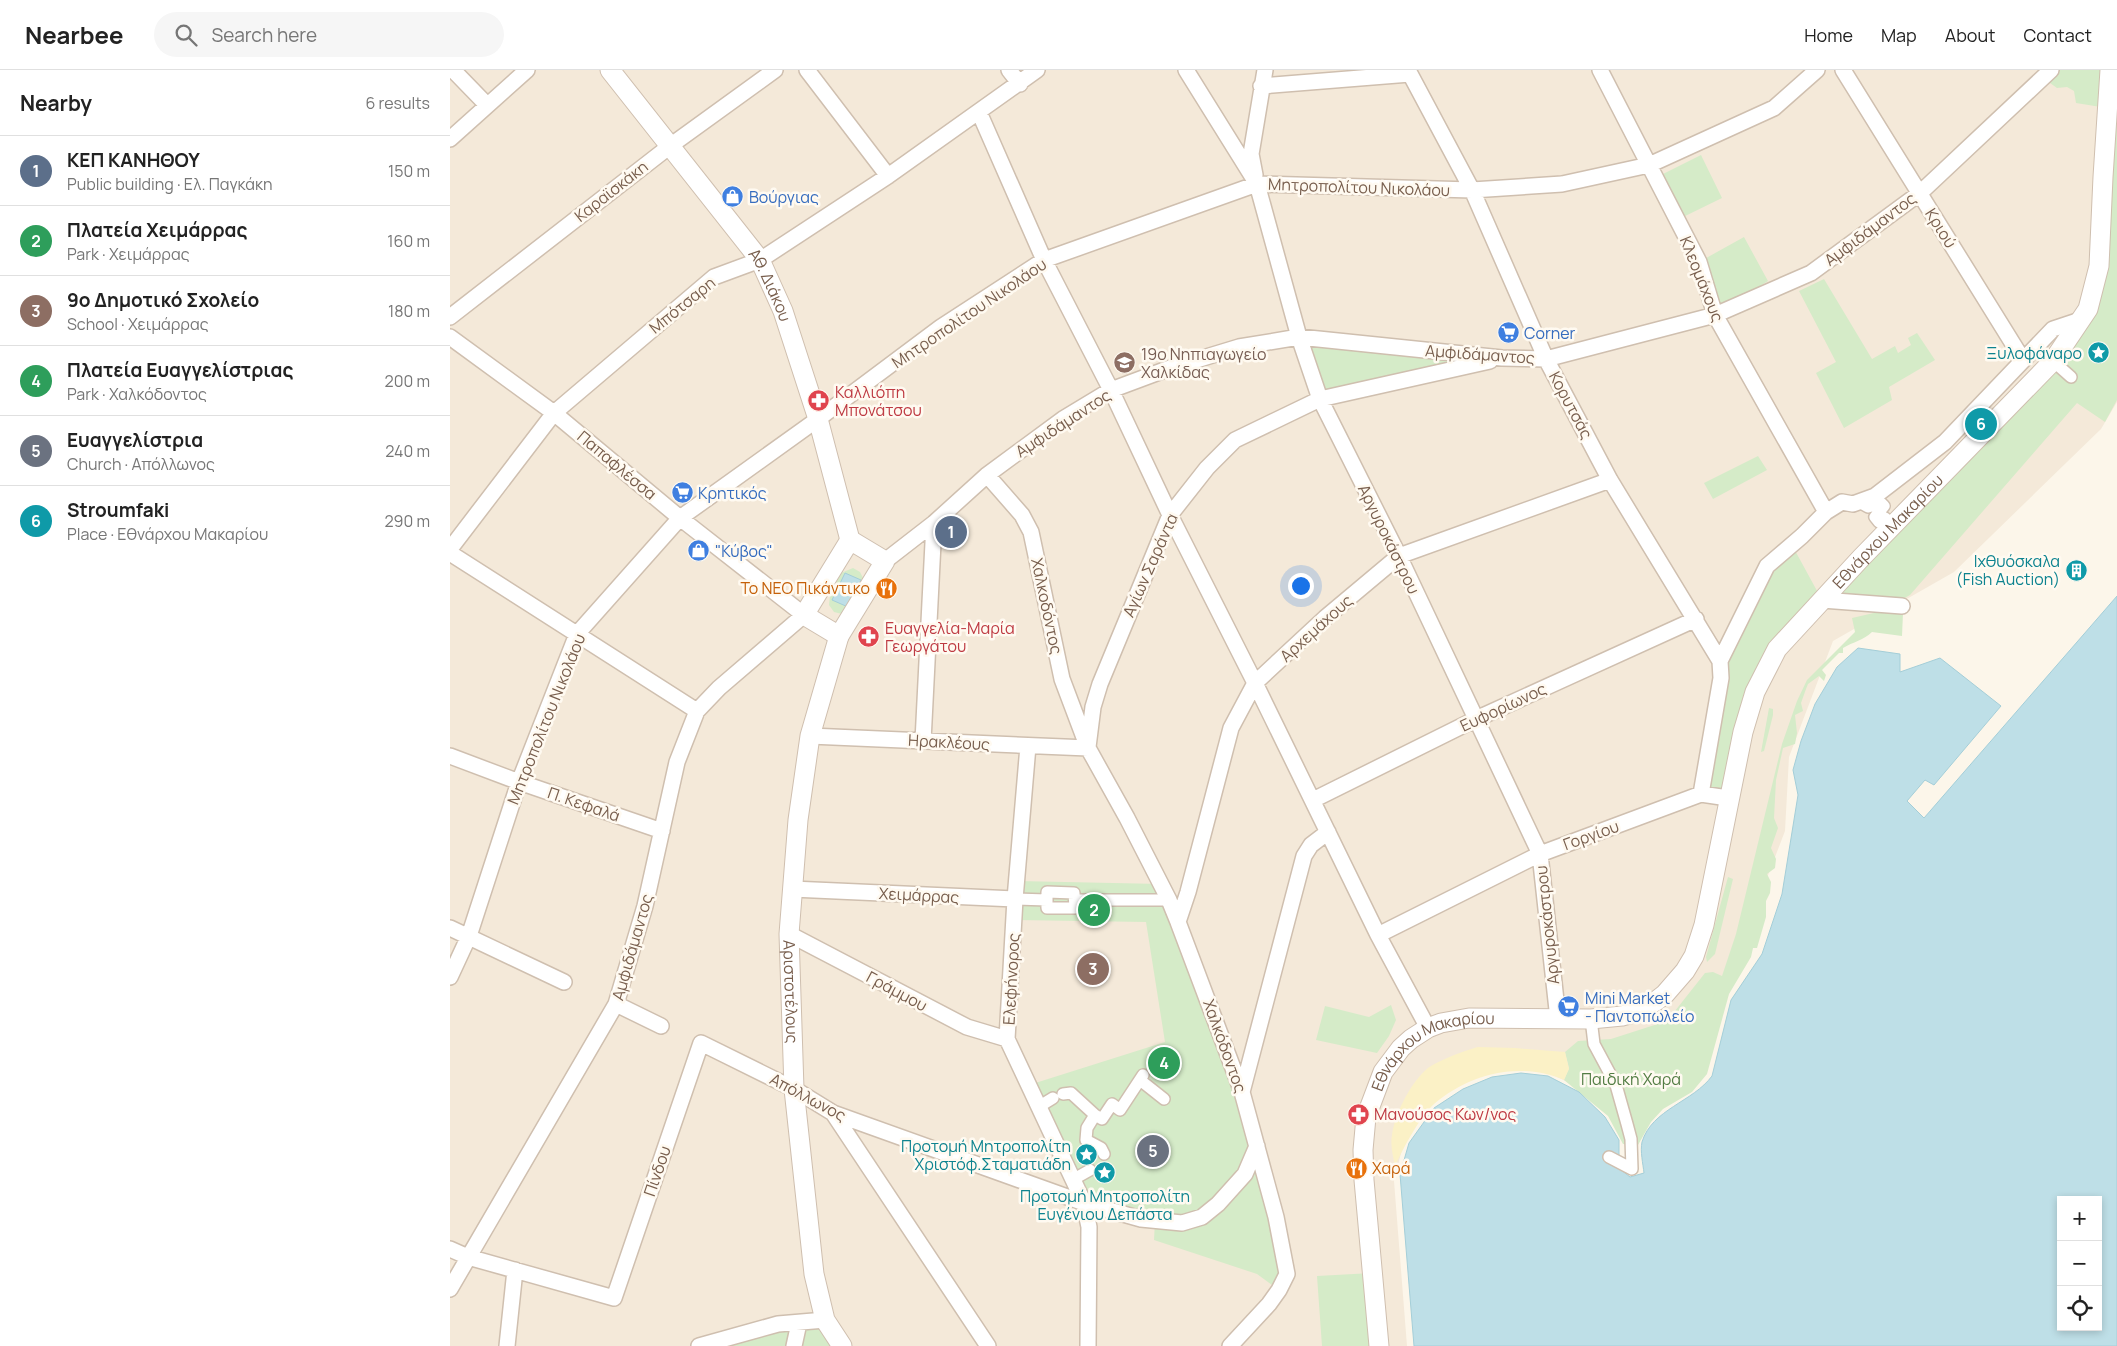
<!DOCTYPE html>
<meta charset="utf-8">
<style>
body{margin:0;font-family:Manrope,sans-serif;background:#f6f6f6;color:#222}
.controls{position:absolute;right:15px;bottom:15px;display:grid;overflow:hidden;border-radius:0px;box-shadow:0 2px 8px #0003}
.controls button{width:45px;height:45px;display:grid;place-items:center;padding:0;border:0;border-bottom:1px solid #e0e0e0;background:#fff;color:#222;font:25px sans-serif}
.you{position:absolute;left:850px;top:515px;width:18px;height:18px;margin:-12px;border:4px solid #fff;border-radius:50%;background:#1a73e8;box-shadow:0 0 0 8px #1a73e833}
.badge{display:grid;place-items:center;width:32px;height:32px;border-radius:50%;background:#1a73e8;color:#fff;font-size:16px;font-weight:700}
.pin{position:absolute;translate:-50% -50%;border:2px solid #fff;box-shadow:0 1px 5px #0006}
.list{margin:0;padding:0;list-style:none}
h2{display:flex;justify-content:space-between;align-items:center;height:65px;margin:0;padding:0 20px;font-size:21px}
h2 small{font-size:16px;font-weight:400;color:#767676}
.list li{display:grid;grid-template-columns:32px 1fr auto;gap:15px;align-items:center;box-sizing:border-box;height:70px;padding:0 20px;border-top:1px solid #e0e0e0}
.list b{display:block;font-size:19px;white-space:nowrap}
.list p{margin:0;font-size:16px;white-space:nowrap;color:#767676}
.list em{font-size:16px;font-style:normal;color:#767676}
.icon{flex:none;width:28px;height:28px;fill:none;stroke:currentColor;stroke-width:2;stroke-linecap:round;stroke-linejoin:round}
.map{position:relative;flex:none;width:1667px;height:1276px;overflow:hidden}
header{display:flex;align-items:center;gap:30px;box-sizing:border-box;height:70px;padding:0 25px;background:#fff;border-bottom:1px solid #e0e0e0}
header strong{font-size:24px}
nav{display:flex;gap:28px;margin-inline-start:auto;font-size:18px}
.search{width:350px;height:45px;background:#f6f6f6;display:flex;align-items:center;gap:12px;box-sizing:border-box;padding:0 18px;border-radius:28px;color:#767676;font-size:19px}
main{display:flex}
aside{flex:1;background:#fff}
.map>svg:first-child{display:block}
.residential{fill:#f4e9d9}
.green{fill:#d5ebc8}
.sand{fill:#fbf1c6}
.water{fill:#bedfe7;stroke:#a4ced8;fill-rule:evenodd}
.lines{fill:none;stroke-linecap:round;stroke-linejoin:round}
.pedestrian-casing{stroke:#cfbfaf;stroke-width:14}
.minor-casing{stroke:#cfbfaf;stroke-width:18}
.tertiary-casing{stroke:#cfbfaf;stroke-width:21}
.pedestrian{stroke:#fff;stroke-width:11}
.minor{stroke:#fff;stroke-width:15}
.tertiary{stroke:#fff;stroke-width:19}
.labels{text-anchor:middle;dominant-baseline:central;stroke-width:5;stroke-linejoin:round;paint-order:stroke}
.street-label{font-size:16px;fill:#785e4d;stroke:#fffaf1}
.shop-label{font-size:16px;fill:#366cbe;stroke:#fffaf1;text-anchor:start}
.culture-label{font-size:16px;fill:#0d838f;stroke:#fffaf1;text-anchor:end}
.education-label{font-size:16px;fill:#785e54;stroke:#fffaf1;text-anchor:start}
.health-label{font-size:16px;fill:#be3a42;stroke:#fffaf1;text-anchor:start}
.food-label{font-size:16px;fill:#c56008;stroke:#fffaf1;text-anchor:end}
.park-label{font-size:16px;fill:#537d44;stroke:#fffaf1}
</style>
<header>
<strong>Nearbee</strong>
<div class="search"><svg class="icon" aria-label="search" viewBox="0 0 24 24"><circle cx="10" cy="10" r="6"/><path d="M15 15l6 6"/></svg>Search here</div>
<nav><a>Home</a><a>Map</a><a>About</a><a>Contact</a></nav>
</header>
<main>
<aside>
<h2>Nearby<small>6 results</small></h2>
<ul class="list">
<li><span class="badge" style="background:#5c6f8a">1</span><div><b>ΚΕΠ ΚΑΝΗΘΟΥ</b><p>Public building · Ελ. Παγκάκη</p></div><em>150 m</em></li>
<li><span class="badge" style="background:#2e9e5b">2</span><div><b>Πλατεία Χειμάρρας</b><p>Park · Χειμάρρας</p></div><em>160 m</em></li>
<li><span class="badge" style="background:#8d6e63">3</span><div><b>9ο Δημοτικό Σχολείο</b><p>School · Χειμάρρας</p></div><em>180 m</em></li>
<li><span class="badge" style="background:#2e9e5b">4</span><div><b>Πλατεία Ευαγγελίστριας</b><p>Park · Χαλκόδοντος</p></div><em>200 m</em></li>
<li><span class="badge" style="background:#6b7280">5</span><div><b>Ευαγγελίστρια</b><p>Church · Απόλλωνος</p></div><em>240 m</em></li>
<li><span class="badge" style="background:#0f9aa8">6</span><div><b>Stroumfaki</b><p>Place · Εθνάρχου Μακαρίου</p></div><em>290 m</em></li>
</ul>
</aside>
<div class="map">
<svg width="1667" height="1276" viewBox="0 0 1667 1276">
<rect width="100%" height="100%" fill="#fcf6ea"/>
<!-- residential -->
<path class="residential" d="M0,0H1667V332L1651,359L1504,502L1383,571L1339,687L1335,761L1277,913L1142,1024L1089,998L1022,997L957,1059L944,1111L957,1276H0Z"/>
<!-- green -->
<path class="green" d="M1601,0H1667V330L1655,352L1627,333L1460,525L1442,535L1372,530L1328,579L1278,728L1251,724L1271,608L1317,496L1342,475L1372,530L1638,239L1657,38L1626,33L1624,21L1617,17L1607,18L1593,8Z
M1251,85L1272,128L1227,150L1205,108Z
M1294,167L1318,211L1265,245L1249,192Z
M1374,209L1422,289L1445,276L1448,283L1461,275L1458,268L1467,263L1485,290L1439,317L1442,330L1394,358L1366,303L1386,292L1349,221Z
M849,267L1052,288L870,329Z
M1308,386L1317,400L1263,429L1254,413Z
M403,498L410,502L414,510L392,544L384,542L379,535L380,526L391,503Z
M1428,542L1453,543L1452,566L1422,562C1414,570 1403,572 1393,578V583H1389L1372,600L1376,605L1374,611L1369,606L1358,614L1356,619L1351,633L1353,641L1345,645L1347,663L1345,674L1333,678L1326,710L1324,748L1328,758L1321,778L1326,789L1325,798L1317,804L1321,812L1320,823L1316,831V847L1307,878H1303L1301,887L1279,924L1257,1004L1242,1022L1213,1039L1201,1052L1188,1075L1173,1074L1158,1046L1114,1010L1119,998L1115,982L1128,971L1161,969L1217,951L1255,903L1263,902L1272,906L1286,864L1332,674L1347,631L1357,610L1405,562L1402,548Z
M1319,638L1323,639V645L1314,681L1311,682Z
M1278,807L1283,809L1265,884L1257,892L1256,887Z
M567,811L711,814L768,957L837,1204L829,1220L807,1204L704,1170L705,1151L634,1133L579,1015L715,972L696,852L564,850Z
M941,935L946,950L939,966L927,983L866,970L875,936L919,947Z
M922,1203L929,1276H872L867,1206Z
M375,1250L392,1276H249Z"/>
<!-- sand -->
<path class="sand" d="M1028,977L1065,978L1115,982L1119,999L1114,1010C1070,991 1020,1003 984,1034C969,1048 954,1077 945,1096C943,1086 940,1075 942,1065C945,1043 961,1012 978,998C989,990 1014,981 1028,977Z"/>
<!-- water -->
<path class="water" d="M395,503L411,510L398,537L382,530Z
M1667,526V1276H964L950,1104L959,1073L984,1038L1013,1019L1042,1007L1071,1003L1098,1006L1129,1022L1155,1047L1169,1070V1087H1155L1180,1107L1194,1103C1193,1094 1190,1081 1192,1072C1202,1039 1243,1032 1262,1006L1281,930L1312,884L1332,824L1348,725L1343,700L1351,671L1365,634L1387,597L1408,578L1450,584V602L1490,588L1551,636L1484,715L1475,710L1457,731L1474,748ZM1611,1130H1648V1257H1611Z"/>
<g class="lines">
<defs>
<path id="pedestrian" d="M1603,291L1621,307
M1409,432L1418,437L1431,433L1434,436L1425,447L1429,452L1435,448L1443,455
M597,822L624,823L625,838H597Z
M565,829L597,830
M625,830H719
M1141,949L1144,974L1166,1015L1177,1054L1181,1069L1182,1099L1159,1087
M690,1010L714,1029
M613,1024L621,1023L645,1045
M590,1036L603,1028
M654,1084L651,1078L636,1070L637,1058L645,1045L652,1049L662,1034L670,1040L693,1005
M624,1109L640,1100"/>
<path id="minor" d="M3,0L37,35
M357,0L438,106
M559,0L570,14
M736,0L807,114L849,267L870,329L949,486L1090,784L1108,949
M958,0L1022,120L1096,289L1160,410L1270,591L1271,608L1251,724
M1150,0L1249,192L1265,245L1376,442
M1393,0L1573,290
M811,16L960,4
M529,42L594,190L661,320L720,445L805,613L928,865L978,958
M0,69L77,0
M805,105L801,84L815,0
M0,247L220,76L325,0
M0,267L104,343L230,448L354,545L269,618L247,641L227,692L195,836L166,934L0,1219
M537,405L572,445L581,462L612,609L638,678L677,748L719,830L728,852L792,1022L826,1147L837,1204L829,1220L819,1234L780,1276
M0,479L104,343L264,207L310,190L438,106L587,0
M0,483L247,641
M435,491L484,453L537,405L613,349L661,320L720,298L789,277L849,267L1052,288L1096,289L1265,245L1361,203L1470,123L1601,0
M1372,530L1452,536
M1270,591L1317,496L1352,466L1376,442L1392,432L1403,434L1425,426L1495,372L1603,259L1630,250
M360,666L638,678
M473,671L484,453
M578,676L565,829L557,969L634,1133L639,1157L638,1276
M638,677L643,637L650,614L720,445L757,398L785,370L870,329L1040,291
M0,686L69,712L212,761
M863,730L1026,649L1246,549
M342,819L565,829
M728,852L738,822L781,658L805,613L875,548L949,486L1160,410
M0,858L114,912
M339,864L517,957L557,969
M928,865L1090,784L1251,724L1278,728
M0,907L19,866L69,712L127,564L230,448L368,349L491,257L594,190L807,114L1022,120L1112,114L1199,95L1324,38L1367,0
M166,934L211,956
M792,1022L854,786L861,775L878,762
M383,1043L538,1276
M0,1179L18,1187L164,1228L251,973L344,1019L383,1043L634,1133L691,1149L732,1153L752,1147L768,1134L795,1104L807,1076
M57,1276L65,1200
M249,1276L328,1254L375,1250
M344,1276L349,1253"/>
<g id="tertiary">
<path id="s1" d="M160,0L310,190L333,241L368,349L400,470"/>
<path d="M400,470L435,491L389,566L354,545Z"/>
<path id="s2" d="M389,566L360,666L348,750L339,864L344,1019L364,1204L375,1250L392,1276"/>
<path id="s3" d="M929,1276L914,1110L913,1080L916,1047L933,1002L951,978L961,969L978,958L991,953L1019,948L1141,949L1172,946L1183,943L1206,931L1215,924L1235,901L1244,886L1254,855L1293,662L1305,622L1327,579L1411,488L1603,291L1638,239L1649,196L1653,107L1660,0"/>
</g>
</defs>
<!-- pedestrian casing -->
<use href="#pedestrian" class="pedestrian-casing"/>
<!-- minor casing -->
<use href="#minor" class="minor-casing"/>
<!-- tertiary casing -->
<use href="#tertiary" class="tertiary-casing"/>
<!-- pedestrian -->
<use href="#pedestrian" class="pedestrian"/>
<!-- minor -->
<use href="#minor" class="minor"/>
<!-- tertiary -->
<use href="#tertiary" class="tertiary"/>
</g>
<!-- icons -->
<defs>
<symbol id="shop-disc" viewBox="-11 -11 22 22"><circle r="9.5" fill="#3f7fe0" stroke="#fffaf1"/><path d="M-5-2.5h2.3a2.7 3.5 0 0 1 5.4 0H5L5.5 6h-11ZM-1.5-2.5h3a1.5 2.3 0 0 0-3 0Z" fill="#fff"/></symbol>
<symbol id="supermarket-disc" viewBox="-11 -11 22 22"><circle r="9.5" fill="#3f7fe0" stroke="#fffaf1"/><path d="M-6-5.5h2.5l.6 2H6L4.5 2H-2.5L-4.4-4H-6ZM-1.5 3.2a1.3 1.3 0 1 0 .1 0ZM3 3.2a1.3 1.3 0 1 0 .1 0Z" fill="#fff"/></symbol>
<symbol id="sight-disc" viewBox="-11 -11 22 22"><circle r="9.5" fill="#0f9aa8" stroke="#fffaf1"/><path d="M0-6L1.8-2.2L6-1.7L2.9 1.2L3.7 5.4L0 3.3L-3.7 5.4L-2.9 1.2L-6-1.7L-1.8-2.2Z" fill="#fff"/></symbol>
<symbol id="school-disc" viewBox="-11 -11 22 22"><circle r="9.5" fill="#8d6e63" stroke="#fffaf1"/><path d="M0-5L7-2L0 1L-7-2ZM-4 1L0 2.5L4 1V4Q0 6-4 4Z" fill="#fff"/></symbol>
<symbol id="pharmacy-disc" viewBox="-11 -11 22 22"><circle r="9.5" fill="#e0444e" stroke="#fffaf1"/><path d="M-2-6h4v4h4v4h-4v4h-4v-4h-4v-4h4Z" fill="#fff"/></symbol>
<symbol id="building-disc" viewBox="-11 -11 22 22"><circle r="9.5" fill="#0f9aa8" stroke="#fffaf1"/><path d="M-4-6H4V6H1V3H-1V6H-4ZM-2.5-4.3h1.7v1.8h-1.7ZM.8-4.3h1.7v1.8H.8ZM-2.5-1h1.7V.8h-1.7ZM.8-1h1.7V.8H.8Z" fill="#fff"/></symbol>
<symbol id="restaurant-disc" viewBox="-11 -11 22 22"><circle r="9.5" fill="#e8710a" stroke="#fffaf1"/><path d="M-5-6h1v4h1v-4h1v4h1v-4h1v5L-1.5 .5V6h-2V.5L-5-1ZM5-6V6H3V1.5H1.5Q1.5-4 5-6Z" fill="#fff"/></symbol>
</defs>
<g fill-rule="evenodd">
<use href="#shop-disc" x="270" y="114" width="25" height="25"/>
<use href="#supermarket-disc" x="1046" y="250" width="25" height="25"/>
<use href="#sight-disc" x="1636" y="270" width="25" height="25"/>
<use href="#school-disc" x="662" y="280" width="25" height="25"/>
<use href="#pharmacy-disc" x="356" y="318" width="25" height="25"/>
<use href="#supermarket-disc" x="220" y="410" width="25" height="25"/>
<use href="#shop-disc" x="236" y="468" width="25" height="25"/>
<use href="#building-disc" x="1614" y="488" width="25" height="25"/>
<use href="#restaurant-disc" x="424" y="506" width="25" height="25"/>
<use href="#pharmacy-disc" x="406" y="554" width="25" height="25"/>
<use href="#supermarket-disc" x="1106" y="924" width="25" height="25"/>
<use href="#pharmacy-disc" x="896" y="1032" width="25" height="25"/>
<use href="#sight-disc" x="624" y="1072" width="25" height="25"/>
<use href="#restaurant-disc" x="894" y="1086" width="25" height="25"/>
<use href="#sight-disc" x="642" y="1090" width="25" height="25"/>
</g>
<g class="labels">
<!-- street labels -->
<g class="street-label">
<text transform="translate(909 117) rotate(2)">Μητροπολίτου Νικολάου</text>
<text transform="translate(161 121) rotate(-38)">Καραϊσκάκη</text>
<text transform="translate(1491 158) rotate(58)">Κριού</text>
<text transform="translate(1420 159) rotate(-37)">Αμφιδάμαντος</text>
<text transform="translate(1252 209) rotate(68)">Κλεομάχους</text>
<text stroke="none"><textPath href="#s1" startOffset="269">Αθ. Διάκου</textPath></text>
<text transform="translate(232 235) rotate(-39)">Μπότσαρη</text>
<text transform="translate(519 243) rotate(-34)">Μητροπολίτου Νικολάου</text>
<text transform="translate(1030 284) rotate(4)">Αμφιδάμαντος</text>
<text transform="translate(1121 335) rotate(62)">Κορυτσάς</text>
<text transform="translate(613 353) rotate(-33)">Αμφιδάμαντος</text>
<text transform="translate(167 395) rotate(40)">Παπαφλέσσα</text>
<text stroke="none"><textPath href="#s3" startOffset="1115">Εθνάρχου Μακαρίου</textPath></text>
<text transform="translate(939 469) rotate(64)">Αργυροκάστρου</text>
<text transform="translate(700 495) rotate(-66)">Αγίων Σαράντα</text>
<text transform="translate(597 536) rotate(78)">Χαλκοδόντος</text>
<text transform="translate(866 558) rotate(-42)">Αρχεμάχους</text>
<text transform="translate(1053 637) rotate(-25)">Ευφορίωνος</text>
<text transform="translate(96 649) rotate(-68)">Μητροπολίτου Νικολάου</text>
<text transform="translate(499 672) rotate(3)">Ηρακλέους</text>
<text transform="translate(134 734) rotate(19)">Π. Κεφαλά</text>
<text transform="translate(1141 765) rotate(-20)">Γοργίου</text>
<text transform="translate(469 825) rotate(3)">Χειμάρρας</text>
<text transform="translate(1097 855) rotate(-96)">Αργυροκάστρου</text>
<text transform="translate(182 877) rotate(-74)">Αμφιδάμαντος</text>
<text transform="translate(561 909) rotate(-87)">Ελεφήνορος</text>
<text transform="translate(447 921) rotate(28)">Γράμμου</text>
<text stroke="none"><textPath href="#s2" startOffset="361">Αριστοτέλους</textPath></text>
<text transform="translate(775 976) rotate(70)">Χαλκόδοντος</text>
<text stroke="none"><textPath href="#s3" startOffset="334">Εθνάρχου Μακαρίου</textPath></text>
<text transform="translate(358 1027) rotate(28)">Απόλλωνος</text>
<text transform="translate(207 1101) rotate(-71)">Πίνδου</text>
</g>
<!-- shop labels -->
<g class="shop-label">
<text x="299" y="127">Βούργιας</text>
<text x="1074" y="263">Corner</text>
<text x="248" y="423">Κρητικός</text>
<text x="265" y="481">"Κύβος"</text>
<text x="1135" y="928">Mini Market<tspan x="1135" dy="18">- Παντοπωλείο</tspan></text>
</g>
<!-- culture labels -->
<g class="culture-label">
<text x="1632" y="283">Ξυλοφάναρο</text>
<text x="1610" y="491">Ιχθυόσκαλα<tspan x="1610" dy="18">(Fish Auction)</tspan></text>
<text x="621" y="1076">Προτομή Μητροπολίτη<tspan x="621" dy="18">Χριστόφ.Σταματιάδη</tspan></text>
<text x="655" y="1126" text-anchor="middle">Προτομή Μητροπολίτη<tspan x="655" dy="18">Ευγένιου Δεπάστα</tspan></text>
</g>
<!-- education labels -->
<g class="education-label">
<text x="691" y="284">19ο Νηπιαγωγείο<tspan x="691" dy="18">Χαλκίδας</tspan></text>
</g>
<!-- health labels -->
<g class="health-label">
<text x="385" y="322">Καλλιόπη<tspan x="385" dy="18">Μπονάτσου</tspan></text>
<text x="435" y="558">Ευαγγελία-Μαρία<tspan x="435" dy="18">Γεωργάτου</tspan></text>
<text x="924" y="1044">Μανούσος Κων/νος</text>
</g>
<!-- food labels -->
<g class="food-label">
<text x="420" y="518">Το ΝΕΟ Πικάντικο</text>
<text x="922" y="1098" text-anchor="start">Χαρά</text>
</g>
<!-- park labels -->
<g class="park-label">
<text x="1181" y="1009">Παιδική Χαρά</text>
</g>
</g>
</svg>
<div class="controls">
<button>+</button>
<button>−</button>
<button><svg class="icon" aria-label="locate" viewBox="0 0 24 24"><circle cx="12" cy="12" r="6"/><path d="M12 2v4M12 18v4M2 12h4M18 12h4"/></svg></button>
</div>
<div class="you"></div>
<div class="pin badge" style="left:501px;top:462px;background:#5c6f8a">1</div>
<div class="pin badge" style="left:644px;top:840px;background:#2e9e5b">2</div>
<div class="pin badge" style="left:643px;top:899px;background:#8d6e63">3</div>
<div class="pin badge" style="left:714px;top:993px;background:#2e9e5b">4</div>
<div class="pin badge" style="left:703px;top:1081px;background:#6b7280">5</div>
<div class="pin badge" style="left:1531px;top:354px;background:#0f9aa8">6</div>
</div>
</main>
